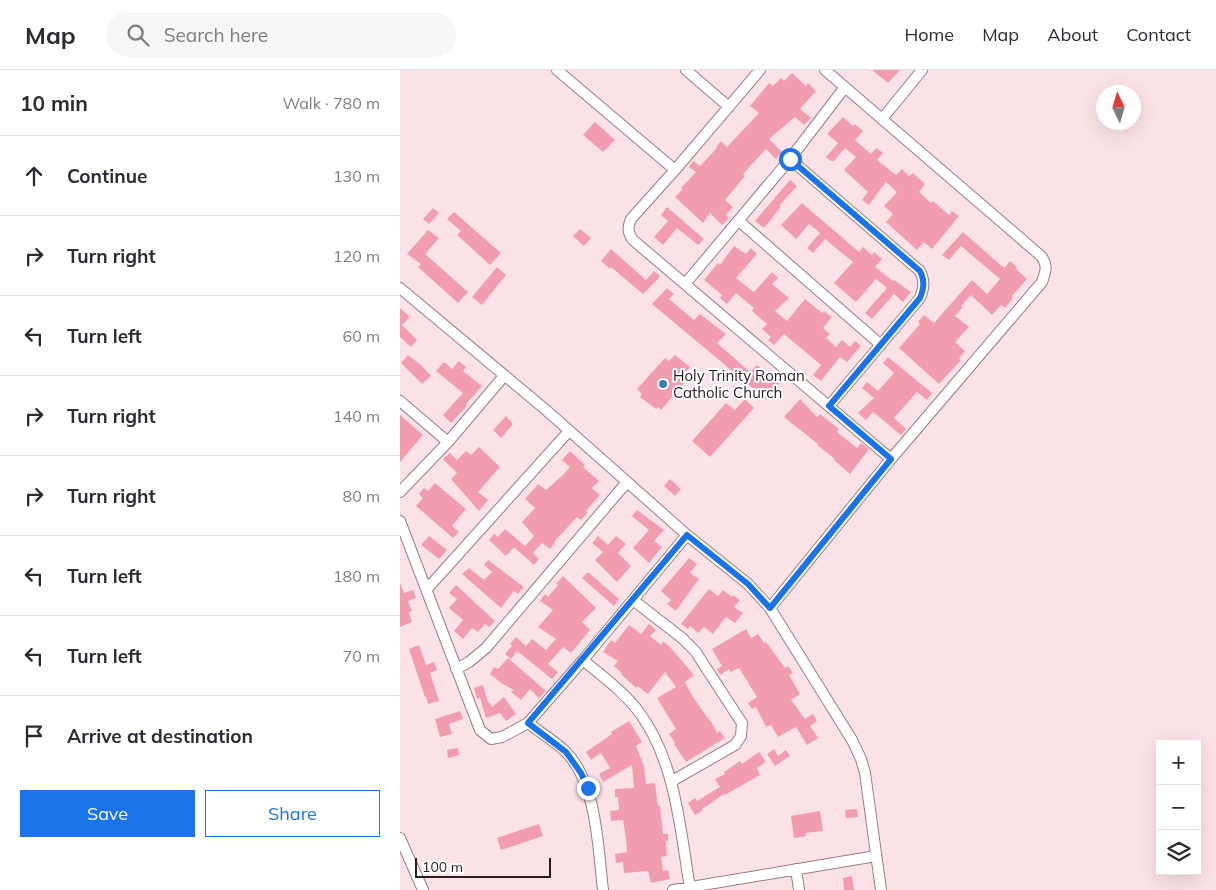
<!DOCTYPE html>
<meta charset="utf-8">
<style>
body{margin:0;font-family:Mulish,sans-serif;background:#f7f7f7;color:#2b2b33}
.controls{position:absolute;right:15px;bottom:15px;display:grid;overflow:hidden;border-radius:0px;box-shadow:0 5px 20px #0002}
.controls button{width:45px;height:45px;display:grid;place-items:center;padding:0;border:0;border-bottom:1px solid #e1e1e2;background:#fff;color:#2b2b33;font:25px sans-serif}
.compass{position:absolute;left:696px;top:15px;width:45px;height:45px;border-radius:50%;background:#fff;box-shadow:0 5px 20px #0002;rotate:355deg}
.scale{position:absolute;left:15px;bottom:12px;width:136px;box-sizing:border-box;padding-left:5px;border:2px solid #271c1f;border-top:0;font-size:14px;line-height:18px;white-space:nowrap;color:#271c1f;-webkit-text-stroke:4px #fff;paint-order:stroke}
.stop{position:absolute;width:15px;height:15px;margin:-11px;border:4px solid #1a73e8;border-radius:50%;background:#fff}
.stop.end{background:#1a73e8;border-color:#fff;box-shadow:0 1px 5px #0008}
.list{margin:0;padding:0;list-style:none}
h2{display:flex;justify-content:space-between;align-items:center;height:65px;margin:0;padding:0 20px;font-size:21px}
h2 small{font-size:16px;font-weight:400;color:#7c7c81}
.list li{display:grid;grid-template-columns:32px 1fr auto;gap:15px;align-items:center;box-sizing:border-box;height:80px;padding:0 20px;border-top:1px solid #e1e1e2}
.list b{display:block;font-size:19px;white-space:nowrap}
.list em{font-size:16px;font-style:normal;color:#7c7c81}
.actions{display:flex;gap:10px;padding:15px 20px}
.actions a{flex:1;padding:11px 0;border:1px solid #1a73e8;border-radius:0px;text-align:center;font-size:18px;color:#1a73e8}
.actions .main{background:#1a73e8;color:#fff}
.icon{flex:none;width:28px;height:28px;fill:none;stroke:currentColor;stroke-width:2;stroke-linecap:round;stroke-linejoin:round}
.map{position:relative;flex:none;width:816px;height:820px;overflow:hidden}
header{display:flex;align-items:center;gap:30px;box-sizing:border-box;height:70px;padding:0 25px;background:#fff;border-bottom:1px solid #e1e1e2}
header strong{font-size:24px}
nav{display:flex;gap:28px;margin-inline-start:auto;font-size:18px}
.search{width:350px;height:45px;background:#f7f7f7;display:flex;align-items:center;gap:12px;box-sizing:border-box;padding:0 18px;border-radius:28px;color:#7c7c81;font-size:19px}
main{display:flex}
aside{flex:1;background:#fff}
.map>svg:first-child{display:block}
.building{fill:#f29daf}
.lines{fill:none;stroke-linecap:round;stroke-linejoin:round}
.minor-casing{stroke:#997d82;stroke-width:12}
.minor{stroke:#fff;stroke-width:10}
.route{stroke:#1a73e8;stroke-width:6}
.poi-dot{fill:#357eb2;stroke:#fff;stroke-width:2}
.labels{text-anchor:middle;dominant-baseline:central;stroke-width:4;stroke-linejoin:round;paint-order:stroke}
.poi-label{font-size:15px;fill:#271c1f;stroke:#fff;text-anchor:start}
</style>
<header>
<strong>Map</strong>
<div class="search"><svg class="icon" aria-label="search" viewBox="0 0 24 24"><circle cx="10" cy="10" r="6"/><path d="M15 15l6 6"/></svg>Search here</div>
<nav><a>Home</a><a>Map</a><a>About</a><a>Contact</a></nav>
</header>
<main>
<aside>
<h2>10 min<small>Walk · 780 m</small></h2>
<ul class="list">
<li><svg class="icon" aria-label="ahead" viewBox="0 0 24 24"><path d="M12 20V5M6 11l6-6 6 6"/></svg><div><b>Continue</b></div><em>130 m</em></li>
<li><svg class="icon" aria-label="right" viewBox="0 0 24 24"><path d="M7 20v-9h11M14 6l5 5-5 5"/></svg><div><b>Turn right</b></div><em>120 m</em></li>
<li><svg class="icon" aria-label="left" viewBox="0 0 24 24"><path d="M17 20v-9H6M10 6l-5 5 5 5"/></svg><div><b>Turn left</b></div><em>60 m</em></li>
<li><svg class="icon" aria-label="right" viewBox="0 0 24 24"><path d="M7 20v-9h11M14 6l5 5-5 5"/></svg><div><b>Turn right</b></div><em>140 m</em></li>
<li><svg class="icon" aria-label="right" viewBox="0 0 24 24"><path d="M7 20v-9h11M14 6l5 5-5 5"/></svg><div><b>Turn right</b></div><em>80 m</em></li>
<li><svg class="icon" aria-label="left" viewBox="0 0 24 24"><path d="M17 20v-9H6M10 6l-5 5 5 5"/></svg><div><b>Turn left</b></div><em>180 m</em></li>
<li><svg class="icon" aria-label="left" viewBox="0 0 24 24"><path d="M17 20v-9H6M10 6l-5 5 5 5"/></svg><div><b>Turn left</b></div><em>70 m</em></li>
<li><svg class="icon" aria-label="arrive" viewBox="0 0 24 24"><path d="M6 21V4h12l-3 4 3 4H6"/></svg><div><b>Arrive at destination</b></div></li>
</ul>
<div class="actions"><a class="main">Save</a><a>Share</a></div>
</aside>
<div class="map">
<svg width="816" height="820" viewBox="0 0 816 820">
<rect width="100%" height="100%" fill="#fbe2e6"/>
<!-- building -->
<path class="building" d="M472,0H500L488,13Z
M392,3L406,16L408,13L416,21L400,39L411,48L404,55L395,47L369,69L382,82L376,89L366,79L343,104L345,106L325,130L333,137L326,145L329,148L322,155L310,143L303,153L275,127L283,119L281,118L296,102L289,97L293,91L300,96L317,78L316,77L321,71L327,77L359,43L350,36L369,13L373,16L381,8L384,11Z
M443,47L453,56L455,54L463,61L455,70L471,84L476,78L483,83L477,90L496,105L502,99L509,106L513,103L525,114L519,122L531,133L533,131L549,145L552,141L559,146L532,179L524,172L517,180L486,152L493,144L484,136L497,122L486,112L469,135L462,130L468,122L444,100L456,87L445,78L434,91H431L426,87L438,73L427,64Z
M195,52L215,70L203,82L183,65Z
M390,110L397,116L379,136L381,137L364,158L355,151Z
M402,133L459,182L463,177L472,185L474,182L482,189L475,197L493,211L494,210L511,222L503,232L494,224L472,249L465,243L487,218L476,209L456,232L434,213L453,192L425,169L413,183L407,178L420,163L409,154L396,169L381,155Z
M267,137L304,169L298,175L277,158L263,175L254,167L268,151L261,145Z
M33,138L39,143L29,154L23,149Z
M54,142L101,183L90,195L57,165L61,161L47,149Z
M180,159L191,168L184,176L173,166Z
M28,160L39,168L25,184L68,222L58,233L18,197L21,194L7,184Z
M563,162L604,198L610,191L617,197L616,199L627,209L612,226L613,228L605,238L601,235L592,245L571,225L561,236L563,237L555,246L569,257L555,272L565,281L559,288L561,290L539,314L499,278L520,254L518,252L524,245L534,253L572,210L587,224L600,209L561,176L549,190L542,185Z
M334,176L346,184L351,178L357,184L336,208L346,216L354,222L372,202L378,208L372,214L389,228L375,241L387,251L405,229L422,243L424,241L432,247L423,258L430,264L426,268L436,277L442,270L450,277L455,271L461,276L447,292L440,287L421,311L413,305L421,295L384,264L374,275L368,270L371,267L362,259L367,254L352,241L354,238L336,223L327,234L320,228L322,225L304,210L318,193L320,195Z
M211,179L246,210L254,201L259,205V208L243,224L211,197L210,199L201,191Z
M97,197L106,205L82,235L72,227Z
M267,218L274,224L269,229L294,250L300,244L326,264L317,273L350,302L357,295L374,309L377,306L382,310L365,330L360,326L361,325L252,234Z
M0,238L10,247L2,255L17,270L11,277L0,267Z
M8,285L21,295L31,306L22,314L1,293Z
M275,285L290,297L284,305L288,308L261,340L258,337L256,339L240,327L242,324L237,319L265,288L269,291Z
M488,287L532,323L527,330L517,322L494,348L506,359L501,365L473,342L466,350L458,343L474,328L462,318L467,312L478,321L494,303L483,293Z
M59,291L66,297L63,301L82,316L66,334L67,336L51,353L43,345L63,323L36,301L44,292L52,299Z
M345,329L354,338L310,387L292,371L326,333L335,340Z
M400,329L417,347L420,344L439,359L437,362L457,378L461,373L469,379L450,404L434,390L435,389L417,375L418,374L384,347Z
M0,345L23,365L0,392Z
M106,346L113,354L101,368L93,360Z
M79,377L100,397L78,422L88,430L79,441L51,409L57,403L43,389L50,383L57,390L66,381L71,385Z
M170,381L185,395L183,397L199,411L192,418L200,425L186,441L188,442L181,450L177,447L154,472L155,473L150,479L142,473L133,483L139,489L134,495L114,477L106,486L89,470L94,464L98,467L105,459L125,476L134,466L122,452L135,438L125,429L138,414L146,420L163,405L170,397L162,390Z
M270,409L281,419L275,426L264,416Z
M35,413L66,439L52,456L59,462L53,468L16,436L23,428L19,424L24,418L28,421Z
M237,440L264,460L254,471L262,477L249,493L233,478L249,460L232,446Z
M29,466L47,480L39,489L21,475Z
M198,466L208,475L216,466L226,474L218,483L231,496L217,512L195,490L203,482L192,473Z
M289,488L297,494L290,503L299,509L276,541L267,534L271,530L261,521Z
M88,490L124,517L118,524L114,521L101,538L62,504L69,498L84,510L92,502L84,495Z
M188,502L219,529L214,536L182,508Z
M163,506L196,538L182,552L190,560L171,583L163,577L148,594L158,602L152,609L117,581L111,589L105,584L112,576L110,574L116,567L126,576L132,569L146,580L156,569L138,557L153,540L140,531L145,524L148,527L158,515L156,514Z
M0,513L4,523L13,520L16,528L8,531L12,541L9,542L12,552L0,557Z
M56,515L95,551L89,557L85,554L78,562L72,558L63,569L54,561L63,550L49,538L57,529L49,523Z
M309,519L318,526L323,520L332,527L333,525L340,530L334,537L343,543L335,553L326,547L313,564L304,557L298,563L290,556L288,559L281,554Z
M249,554L256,560L250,566L261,575L263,571L270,577L294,605L285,612L293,627L310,651H311L317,663L320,661L325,668L286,692L274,674L275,673L269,664L276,659L257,628L276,617L265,602L248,624L237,616L236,618L221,604L222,603L214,596L218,591L203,582L211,570L215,573L229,555L241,564Z
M346,559L351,568L358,564L364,573L366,572L385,598L388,596L393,603L389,605L400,624L391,630L405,649L413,644L417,651L410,656L418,668L407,675L396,657L378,667L371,655L366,657L356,637L352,639L348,633L357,627L339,598L331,602L329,599L320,605L317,599L322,596L312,579Z
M19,575L26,595L34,592L37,600L30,603L39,631L28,634L26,626L25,627L9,579Z
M108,588L146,621L139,628L130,619L121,630L111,622L114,620L101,613L90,604L94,597L98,599Z
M83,615L88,633H90L92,637L104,627L116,644L106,651L100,643L86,648L80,628L77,629L74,618Z
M60,641L63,649L49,654L52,664L40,667L35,649Z
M229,651L242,672L236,676L244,696L246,714L255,713L258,736L260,735L263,764H268V771H266L267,786L261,787L263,801L268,800L270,809L251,813L248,801L224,803L223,792L216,793L215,784L227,782L226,769L223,750L211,751L210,741L219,740L218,727H215V719L234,718L232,695L203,712L199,704L210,698L201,683L191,690L186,682L212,664L211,662Z
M58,678L59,685L48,688L47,680Z
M374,679L378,686L386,680L390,686L375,696L367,684Z
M359,682L366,692L357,698L360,705L325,725L324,724L302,739L303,740L295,745L288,733L295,728L297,731L320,717L315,709L325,704L324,702L340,691L342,694Z
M457,739L458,747L446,748L445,740Z
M420,741L423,761L406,763V766L394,768L391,746Z
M139,754L143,766L101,780L97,768Z
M452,806L454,820H444L443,808Z"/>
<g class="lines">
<defs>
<path id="minor" d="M157,0L275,100L360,0
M286,0L329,37
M482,49L522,0
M390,89L520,201C525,211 524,218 520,228L429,336
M275,100L231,149C227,158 228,163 233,170L491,389
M339,151L481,275
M285,214L390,89L445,17
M0,218L146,340L287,465L348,514L370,538L452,670L461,689L465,703L481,820
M0,331L48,372L0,422
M48,372L104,306
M0,451L80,660L91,669L102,667L128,653L183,590L287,465
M27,519L169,361
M233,530L282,568L295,581L342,653L341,666L335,675L272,711
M370,538L491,389L642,212C646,201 648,195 641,186L425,0
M183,590C202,606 224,622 239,642C276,692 280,759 290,818
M56,599L69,592L86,578L227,412
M128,653C140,662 154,671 165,681C197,712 198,778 203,820
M0,768L23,820
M396,799L399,820
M273,820L476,786"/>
</defs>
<!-- minor casing -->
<use href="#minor" class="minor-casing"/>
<!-- minor -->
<use href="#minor" class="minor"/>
</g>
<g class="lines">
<!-- route -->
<path class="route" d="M188,718L181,703L166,682L128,653L287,465L348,514L370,538L491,389L429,336L520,228C524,218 525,211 520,201L390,89"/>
</g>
<!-- markers -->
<circle class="poi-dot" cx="263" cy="314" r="5"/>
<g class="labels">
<!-- poi labels -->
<g class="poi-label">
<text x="273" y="305">Holy Trinity Roman<tspan x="273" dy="17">Catholic Church</tspan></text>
</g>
</g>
</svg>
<div class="controls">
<button>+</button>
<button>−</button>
<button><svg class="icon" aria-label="layers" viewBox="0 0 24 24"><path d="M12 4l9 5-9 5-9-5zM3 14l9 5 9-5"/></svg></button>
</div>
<svg class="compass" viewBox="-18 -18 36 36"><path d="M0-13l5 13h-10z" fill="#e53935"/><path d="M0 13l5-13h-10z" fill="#7c7c81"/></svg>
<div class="scale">100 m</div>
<div class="stop" style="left:390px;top:89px"></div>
<div class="stop end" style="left:188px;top:718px"></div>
</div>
</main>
